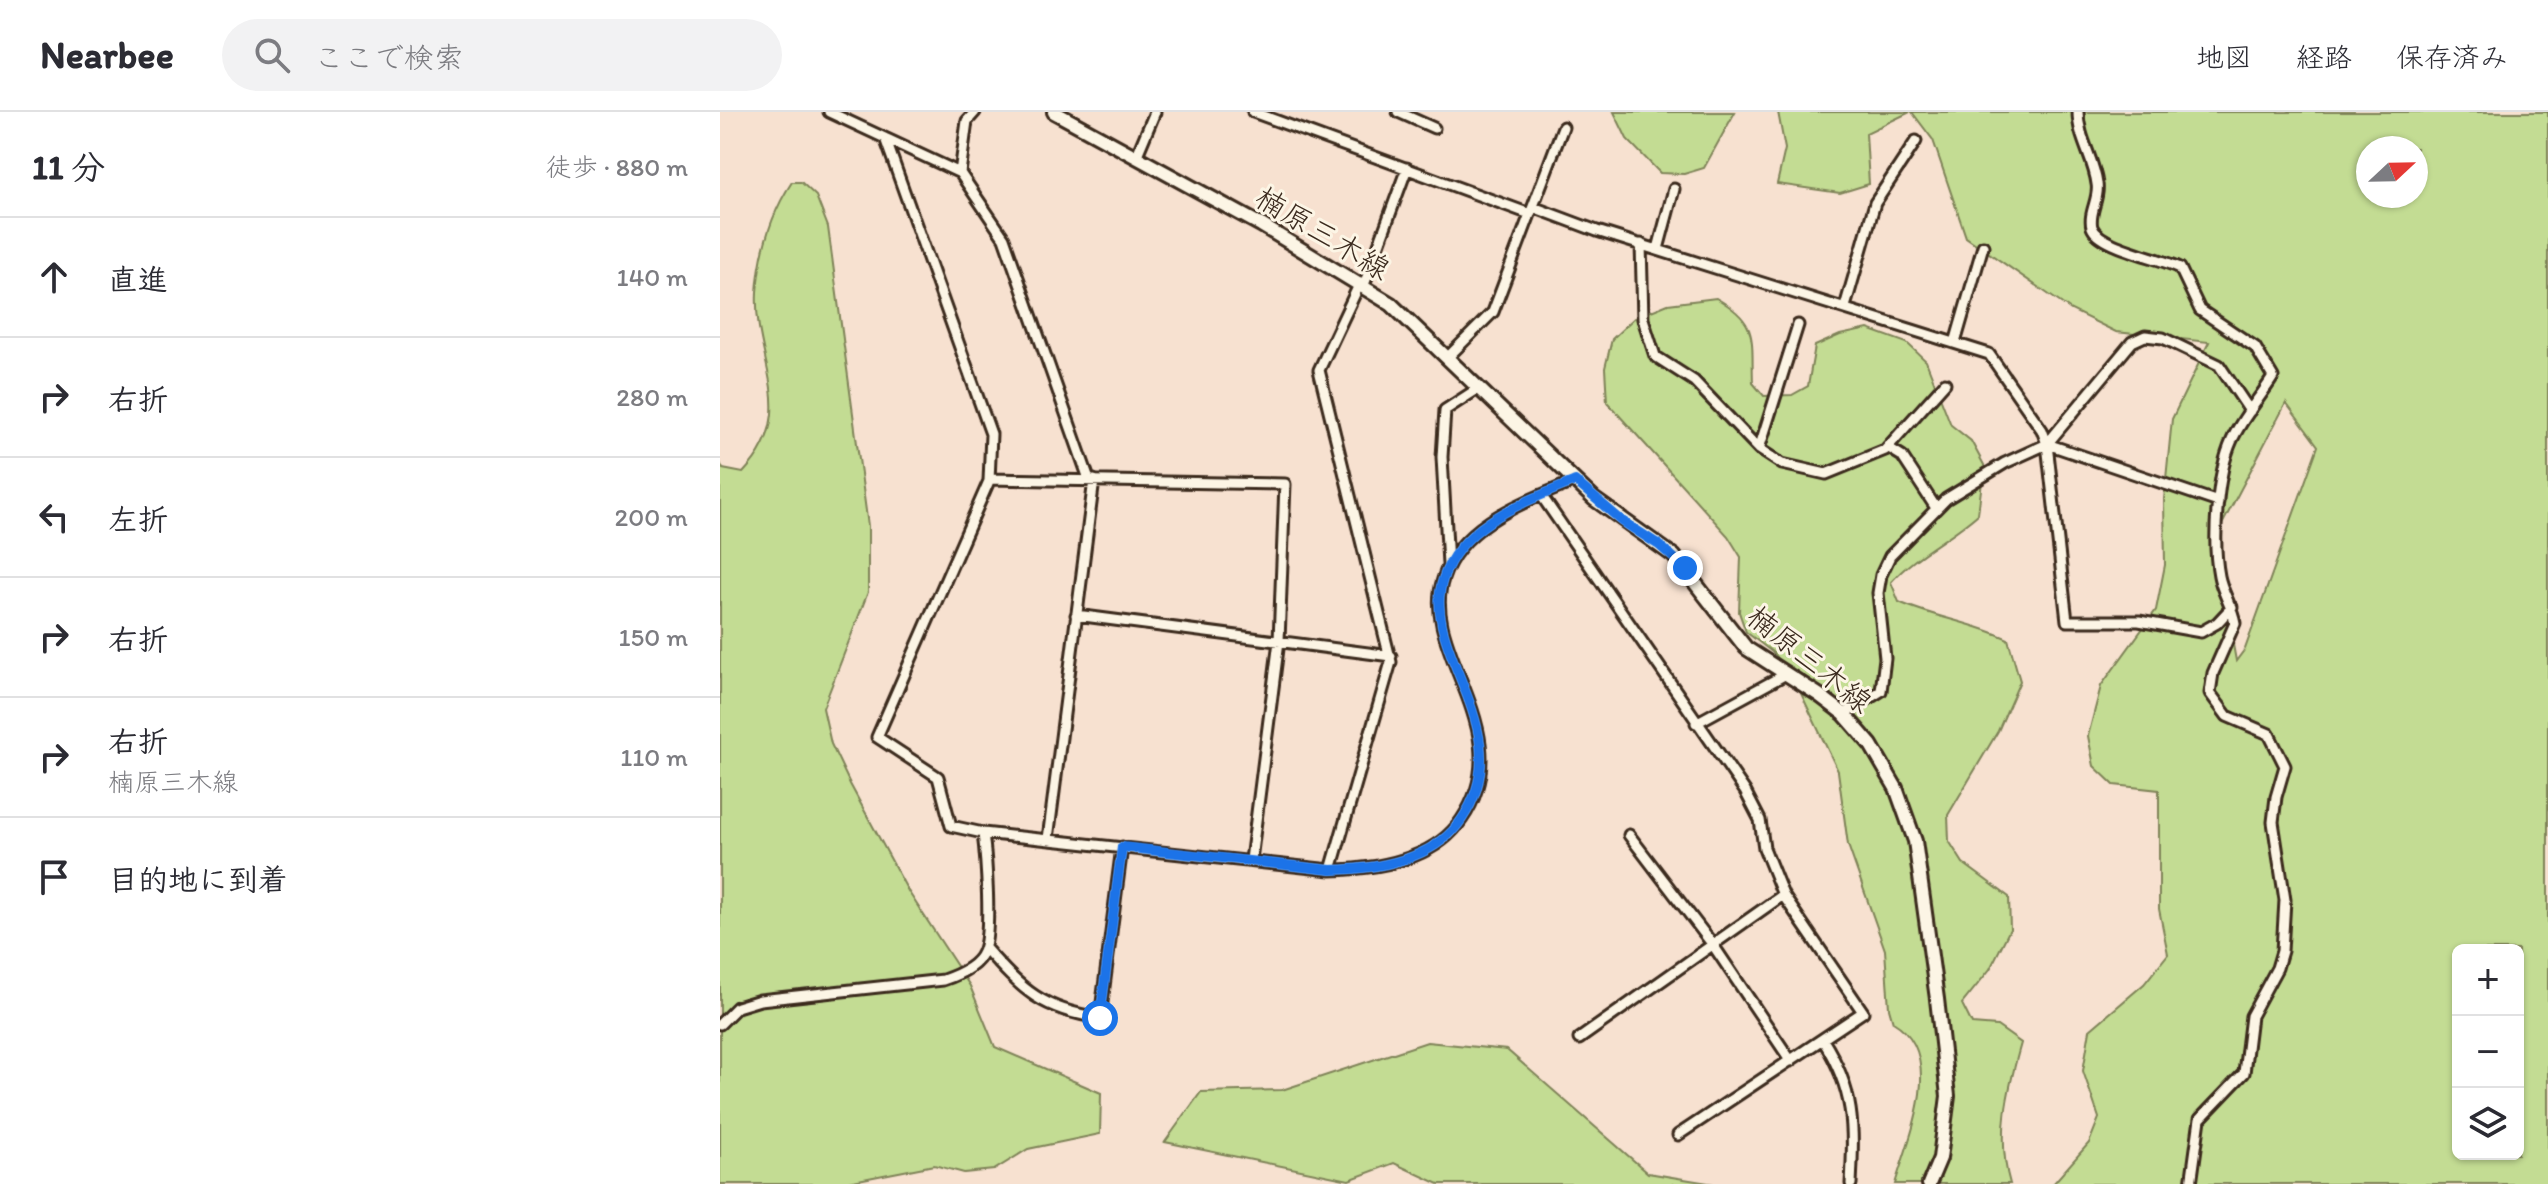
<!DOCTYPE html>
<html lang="ja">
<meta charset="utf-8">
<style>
body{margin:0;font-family:Itim,"Klee One",sans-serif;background:#f2f2f3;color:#2b2b33}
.controls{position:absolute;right:24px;bottom:24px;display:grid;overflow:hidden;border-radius:12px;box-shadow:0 2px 6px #0004}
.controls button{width:72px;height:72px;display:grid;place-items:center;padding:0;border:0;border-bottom:2px solid #e1e1e2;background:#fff;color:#2b2b33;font:40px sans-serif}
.compass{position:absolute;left:1636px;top:24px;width:72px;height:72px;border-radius:50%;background:#fff;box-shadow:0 2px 6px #0004;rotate:68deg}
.stop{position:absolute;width:24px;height:24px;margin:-18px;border:6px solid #1a73e8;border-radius:50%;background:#fff}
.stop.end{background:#1a73e8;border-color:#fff;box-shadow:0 2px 8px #0008}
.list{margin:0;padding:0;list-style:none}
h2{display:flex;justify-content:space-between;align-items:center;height:104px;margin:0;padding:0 32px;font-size:34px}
h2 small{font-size:26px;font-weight:400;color:#7c7c81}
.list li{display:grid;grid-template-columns:52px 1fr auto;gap:24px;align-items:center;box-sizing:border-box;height:120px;padding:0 32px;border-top:2px solid #e1e1e2}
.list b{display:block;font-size:30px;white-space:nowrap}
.list p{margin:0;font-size:26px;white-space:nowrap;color:#7c7c81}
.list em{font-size:26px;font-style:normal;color:#7c7c81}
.icon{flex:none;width:44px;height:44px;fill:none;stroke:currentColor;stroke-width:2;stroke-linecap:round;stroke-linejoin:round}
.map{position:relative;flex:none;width:1828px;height:1072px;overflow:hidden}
header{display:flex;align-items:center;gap:48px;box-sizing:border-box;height:112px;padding:0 40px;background:#fff;border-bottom:2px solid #e1e1e2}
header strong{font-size:38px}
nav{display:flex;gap:44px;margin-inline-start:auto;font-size:28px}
.search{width:560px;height:72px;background:#f2f2f3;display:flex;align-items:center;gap:20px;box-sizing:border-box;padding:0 28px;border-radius:44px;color:#7c7c81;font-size:30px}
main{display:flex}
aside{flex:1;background:#fff}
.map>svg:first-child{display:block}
.green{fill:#c3dc93;stroke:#7f8358;stroke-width:2;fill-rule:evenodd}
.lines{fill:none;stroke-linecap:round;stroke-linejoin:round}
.street-casing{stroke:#3b2a1e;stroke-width:15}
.secondary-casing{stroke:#3b2a1e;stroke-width:18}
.street{stroke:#fcf5e5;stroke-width:9}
.secondary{stroke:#fcf5e5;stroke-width:12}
.route{stroke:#1a73e8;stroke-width:10}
.labels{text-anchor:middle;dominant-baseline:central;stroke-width:6;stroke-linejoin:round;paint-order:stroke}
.street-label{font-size:30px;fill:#3b2a1e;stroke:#fcf5e5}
</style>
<header>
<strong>Nearbee</strong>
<div class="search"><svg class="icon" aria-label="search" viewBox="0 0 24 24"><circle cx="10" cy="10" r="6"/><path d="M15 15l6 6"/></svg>ここで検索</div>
<nav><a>地図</a><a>経路</a><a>保存済み</a></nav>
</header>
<main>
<aside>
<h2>11 分<small>徒歩 · 880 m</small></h2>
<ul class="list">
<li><svg class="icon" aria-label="ahead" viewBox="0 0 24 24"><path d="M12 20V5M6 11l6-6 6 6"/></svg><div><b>直進</b></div><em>140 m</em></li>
<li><svg class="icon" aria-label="right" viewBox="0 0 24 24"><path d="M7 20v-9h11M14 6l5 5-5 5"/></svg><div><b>右折</b></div><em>280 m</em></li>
<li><svg class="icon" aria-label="left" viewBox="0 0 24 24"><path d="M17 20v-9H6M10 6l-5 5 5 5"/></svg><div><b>左折</b></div><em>200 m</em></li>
<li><svg class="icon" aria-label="right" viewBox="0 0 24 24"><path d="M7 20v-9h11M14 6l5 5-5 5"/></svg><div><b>右折</b></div><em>150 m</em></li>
<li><svg class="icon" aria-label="right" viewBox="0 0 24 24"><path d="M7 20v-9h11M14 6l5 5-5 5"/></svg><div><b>右折</b><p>楠原三木線</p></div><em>110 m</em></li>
<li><svg class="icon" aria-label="arrive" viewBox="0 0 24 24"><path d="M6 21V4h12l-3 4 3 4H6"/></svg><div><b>目的地に到着</b></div></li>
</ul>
</aside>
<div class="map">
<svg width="1828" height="1072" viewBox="0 0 1828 1072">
<rect width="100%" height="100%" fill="#f7e1d0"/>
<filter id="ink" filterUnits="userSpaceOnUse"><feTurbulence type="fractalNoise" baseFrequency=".0125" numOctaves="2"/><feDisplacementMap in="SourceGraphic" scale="16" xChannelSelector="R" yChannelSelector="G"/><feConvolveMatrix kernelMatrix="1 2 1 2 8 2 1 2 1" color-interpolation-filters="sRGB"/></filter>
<g filter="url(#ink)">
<!-- green -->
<path class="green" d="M894,0H1015L984,56L964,62L940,61L907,27Z
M1058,0H1190L1146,21L1149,72L1120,81L1057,72L1065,37Z
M1192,0H1828V1072H1333L1369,1031L1379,1006L1363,959L1370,918L1424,872L1448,842L1439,797V678L1394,673L1374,654L1368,624L1381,574L1436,498L1445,453L1444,387L1452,307L1489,230L1396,220L1351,198L1246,125L1213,28ZM1648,36H1696V84H1648ZM1566,291L1598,334L1525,537L1516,549L1494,428ZM1738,838H1798V1042H1738Z
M72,70H81L96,84L108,115L148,414V480L103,596L111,632L130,672L188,779L250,874L275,935L381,981L380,1022L308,1037L274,1058L244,1061L214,1053L118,1072H0V351L3,357L23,361C82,299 33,250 37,180C40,140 50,103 72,70Z
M996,186C1040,211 1031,227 1033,271L1044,284L1072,283L1088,274L1095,234L1120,223L1148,217L1187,231L1206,249L1231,313L1251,329L1264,353L1258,402C1230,427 1196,442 1171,470L1179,490C1215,506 1252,510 1288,527L1300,569L1278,619L1228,703L1229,729L1243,751L1289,785L1290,817L1270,857L1242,892L1252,912L1277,914L1301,931C1288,977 1276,1024 1290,1072H1175C1189,1025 1227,942 1173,910L1169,896L1165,838L1128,733L1118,659L1077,573L1052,540L1026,520L1019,500L1021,445L1008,424L887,290L885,256L892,227L914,206L948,192Z
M707,930L787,938L928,1061L994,1072H719L674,1051L629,1068L445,1030L481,980L562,978Z"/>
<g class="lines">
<defs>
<path id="street" d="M109,0L240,61L284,126L369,367
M533,0L810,102
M678,0L714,16
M1358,0C1358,26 1374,47 1377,72C1380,86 1368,101 1372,115C1379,135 1439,145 1460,156L1480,198L1535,235L1553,265C1540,286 1522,306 1512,328C1497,361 1492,428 1499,464C1502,480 1512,494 1515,511L1493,561L1490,581L1507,604L1549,622L1565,654L1556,685L1553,710L1565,788L1562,839L1557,856L1531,904L1524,961L1480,1007L1471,1072
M165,26L271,322L269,369L157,625L218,665L231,714L263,721L611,758C657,757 715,748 742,707C802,619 699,539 723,467C741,411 805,390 855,369
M417,43L435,0
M240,61L247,9L255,0
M813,95L877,119L1269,242L1322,318L1327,332L1347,509H1419L1481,520L1497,511L1512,495
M921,132L923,207L935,244L974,269L1039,337L1062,352L1106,362L1165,338L1225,271
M938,137L954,77
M644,173L687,56
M1125,195L1155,91L1196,29
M1235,231L1263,134
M727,246L773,200L843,15
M1327,332L1498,390
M1169,336L1182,344L1216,396
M1039,337L1078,213
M269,367L565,372L559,529L531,748
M821,383L1025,679L1040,708L1044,736L1063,783L1143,900L958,1023
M728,452L722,345L725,298L759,276
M356,503L671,544
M1124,602L1161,579L1165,546L1158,481L1161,463L1170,444L1226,387L1285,351L1327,332L1412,230L1425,224L1443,226L1499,253L1530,299
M976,611L1066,562
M909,723L993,833L1071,949
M328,727L374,368
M611,758L671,550L599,258L640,171
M265,836C303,879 323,898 380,906L402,735
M0,912L17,895L40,888L223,868C238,863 257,855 263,840C272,820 266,745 263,721
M859,927L1063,783
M1103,928C1135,979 1134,1014 1131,1072"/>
<path id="secondary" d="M334,0L541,113L671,192L874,387L954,444L1026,536L1099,583L1124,602L1151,633L1176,676L1195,729L1217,887L1228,984L1220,1046L1209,1072"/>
</defs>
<!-- street casing -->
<use href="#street" class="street-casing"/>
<!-- secondary casing -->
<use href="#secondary" class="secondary-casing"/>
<!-- street -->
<use href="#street" class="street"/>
<!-- secondary -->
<use href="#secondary" class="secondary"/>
</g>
</g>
<g class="lines" filter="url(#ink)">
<!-- route -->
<path class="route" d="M380,906L402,735L611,758C657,757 715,748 742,707C802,618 699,539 723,467C741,411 805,390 855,369L902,409L939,433L965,456"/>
</g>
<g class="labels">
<!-- street labels -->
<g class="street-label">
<text transform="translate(603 121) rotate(31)">楠原三木線</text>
<text transform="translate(1090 547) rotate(39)">楠原三木線</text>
</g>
</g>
</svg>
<div class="controls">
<button>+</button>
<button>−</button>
<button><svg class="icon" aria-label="layers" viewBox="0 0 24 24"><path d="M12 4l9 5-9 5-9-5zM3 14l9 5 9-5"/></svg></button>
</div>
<svg class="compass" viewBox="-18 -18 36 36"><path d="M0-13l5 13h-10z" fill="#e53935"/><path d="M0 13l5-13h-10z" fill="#7c7c81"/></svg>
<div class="stop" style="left:380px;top:906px"></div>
<div class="stop end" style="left:965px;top:456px"></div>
</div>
</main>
